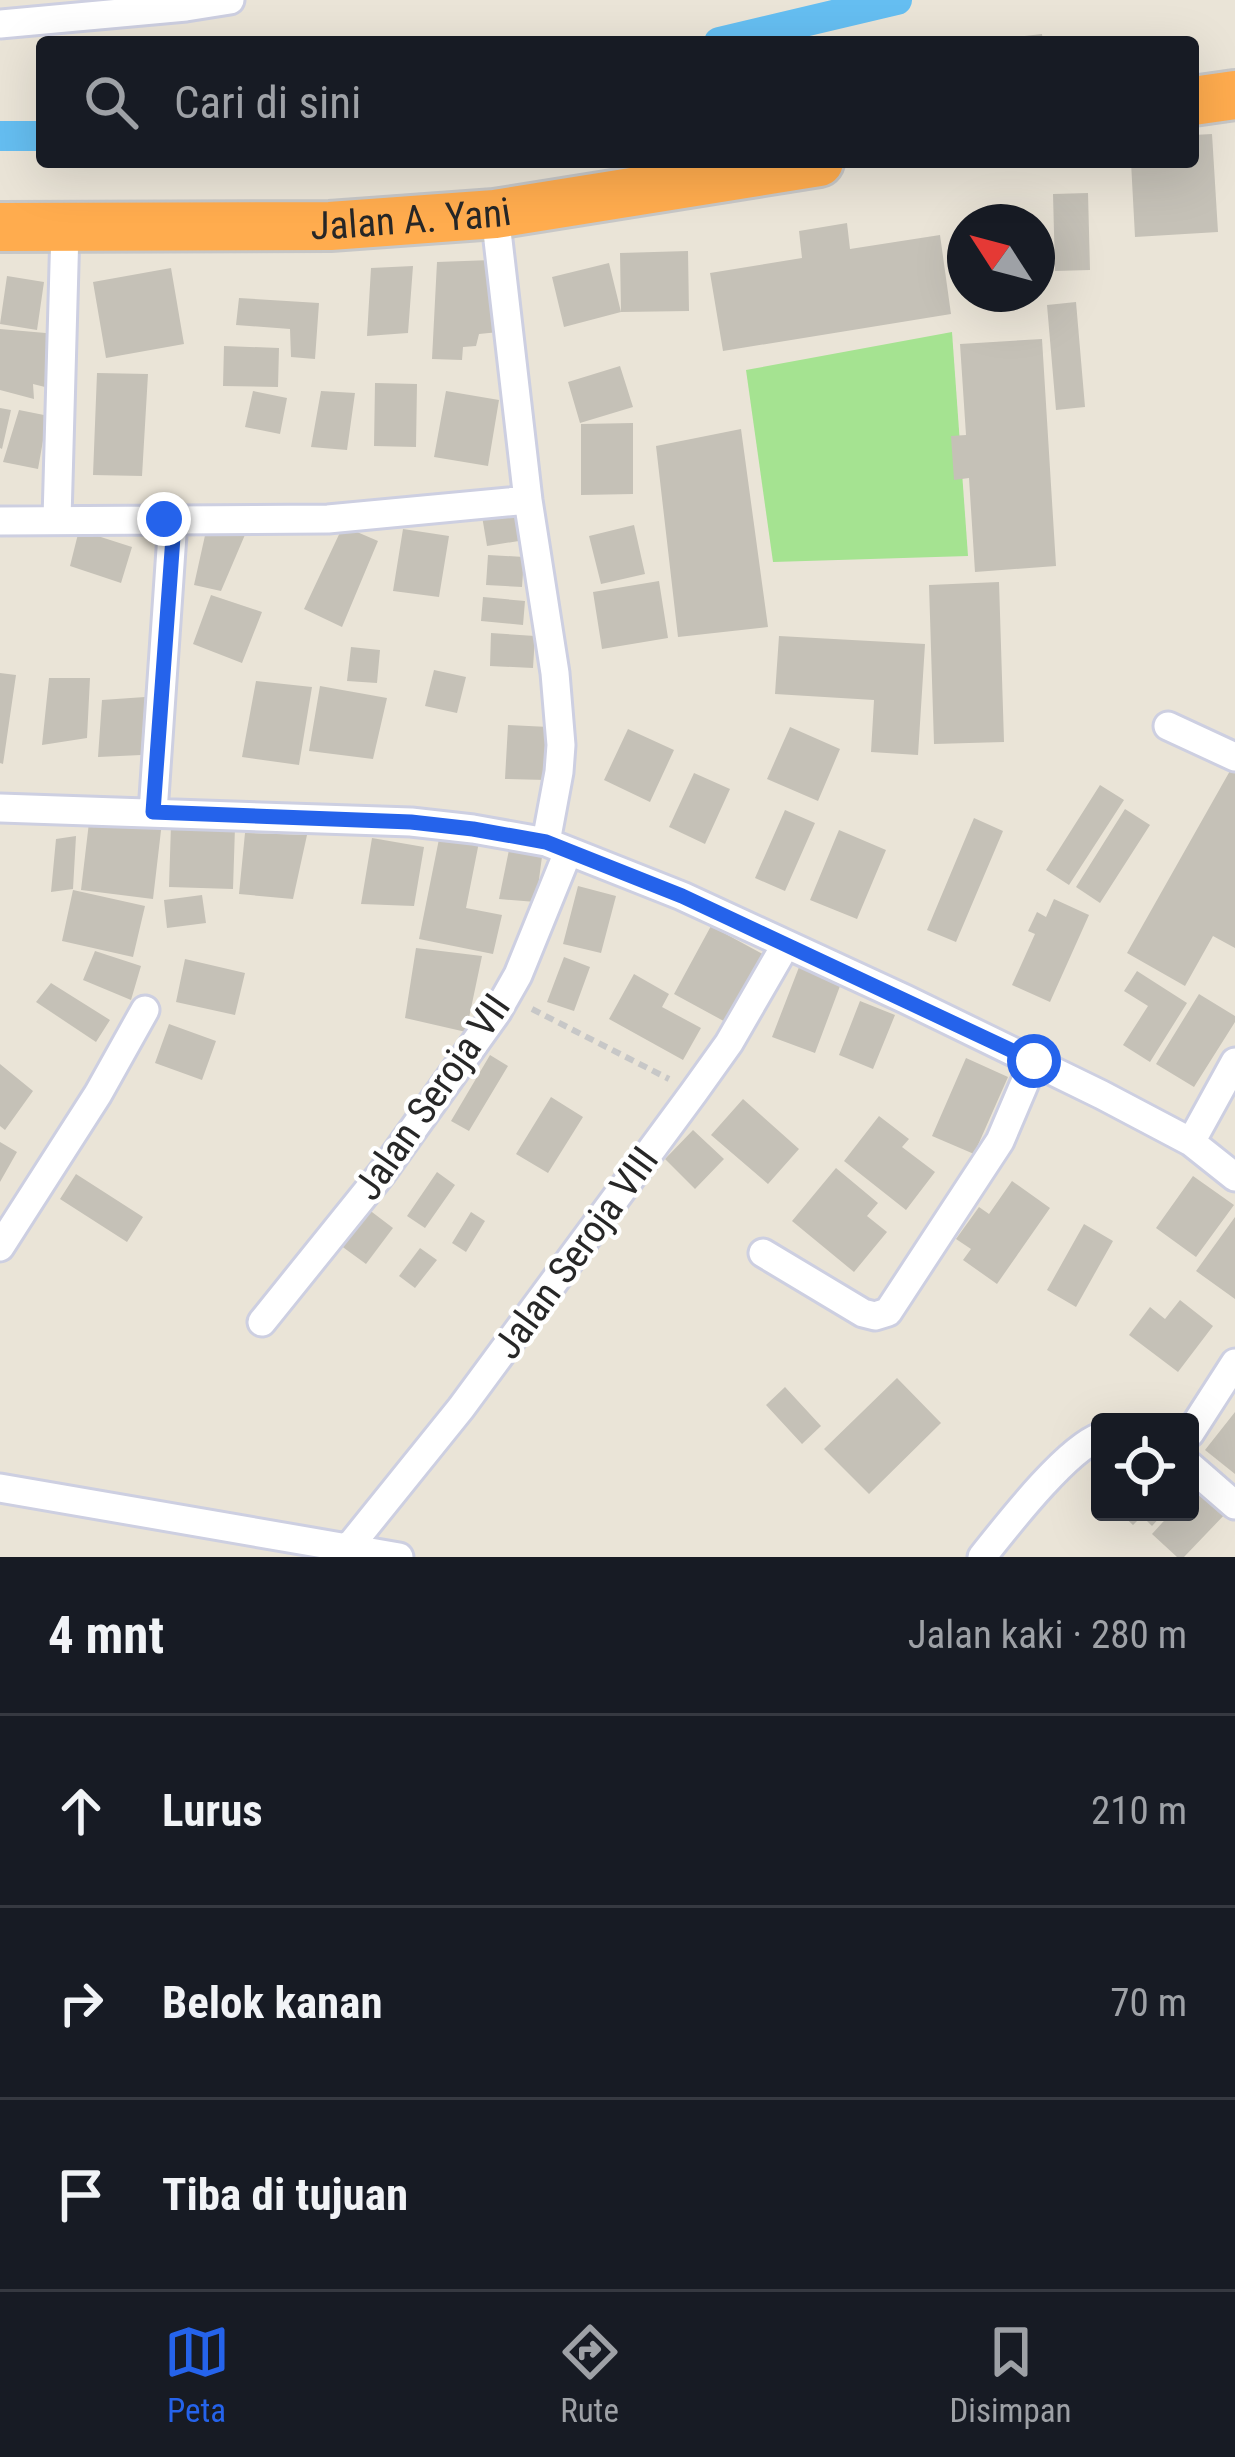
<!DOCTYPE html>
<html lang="id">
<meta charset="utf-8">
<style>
body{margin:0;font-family:"Roboto Condensed",sans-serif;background:#20242c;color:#f1f3f6}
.controls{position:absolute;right:36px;bottom:36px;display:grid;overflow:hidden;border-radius:12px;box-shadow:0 12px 48px #0002}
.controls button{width:108px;height:108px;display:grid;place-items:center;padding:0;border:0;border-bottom:3px solid #363941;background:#171b24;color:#f1f3f6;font:60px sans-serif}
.compass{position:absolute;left:947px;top:204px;width:108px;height:108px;border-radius:50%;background:#171b24;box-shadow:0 12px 48px #0002;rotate:306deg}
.stop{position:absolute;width:36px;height:36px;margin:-27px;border:9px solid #2563eb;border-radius:50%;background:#fff}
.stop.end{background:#2563eb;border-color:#fff;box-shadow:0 3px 12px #0008}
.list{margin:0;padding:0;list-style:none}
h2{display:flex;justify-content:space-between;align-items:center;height:156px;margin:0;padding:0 48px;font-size:51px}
h2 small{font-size:39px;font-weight:400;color:#9ea1a6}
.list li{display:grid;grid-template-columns:78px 1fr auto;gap:36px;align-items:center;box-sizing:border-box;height:192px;padding:0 48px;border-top:3px solid #363941}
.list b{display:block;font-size:45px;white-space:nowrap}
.list em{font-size:39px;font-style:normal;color:#9ea1a6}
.icon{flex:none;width:66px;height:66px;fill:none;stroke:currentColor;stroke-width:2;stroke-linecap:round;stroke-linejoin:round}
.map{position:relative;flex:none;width:1235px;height:1557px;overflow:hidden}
.search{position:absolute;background:#171b24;box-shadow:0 12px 48px #0002;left:36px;right:36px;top:36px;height:132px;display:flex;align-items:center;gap:30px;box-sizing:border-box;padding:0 42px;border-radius:12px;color:#9ea1a6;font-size:45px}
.sheet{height:732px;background:#171b24}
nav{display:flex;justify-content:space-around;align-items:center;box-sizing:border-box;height:168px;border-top:3px solid #363941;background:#171b24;font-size:33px;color:#9ea1a6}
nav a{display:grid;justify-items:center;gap:6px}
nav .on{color:#2563eb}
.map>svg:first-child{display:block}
.green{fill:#a5e391}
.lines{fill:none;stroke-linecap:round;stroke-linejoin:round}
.canal{stroke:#65bef1;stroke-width:30}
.building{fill:#c5c1b7}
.street-casing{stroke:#cdcfe1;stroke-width:33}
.highway-casing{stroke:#c7c7c7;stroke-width:54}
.path{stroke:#c7c7c7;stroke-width:6;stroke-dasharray:9 6;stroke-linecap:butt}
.street{stroke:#fff;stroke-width:27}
.highway{stroke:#ffac4e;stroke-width:48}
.route{stroke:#2563eb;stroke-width:15}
.labels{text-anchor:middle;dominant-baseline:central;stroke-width:9;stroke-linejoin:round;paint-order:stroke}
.street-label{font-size:39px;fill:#272727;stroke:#fff}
</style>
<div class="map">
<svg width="1235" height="1557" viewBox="0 0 1235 1557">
<rect width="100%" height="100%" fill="#eae4d7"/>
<!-- green -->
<path class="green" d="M952,332L968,556L773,562L746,370Z"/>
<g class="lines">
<!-- canal -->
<path class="canal" d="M719,42L897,0
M0,136H42"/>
</g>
<!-- building -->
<path class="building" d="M1042,34L1043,42H999L998,39Z
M1212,134L1218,232L1135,237L1131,162H1193V135Z
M1088,193L1090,270L1055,271L1053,194Z
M847,223L850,249L940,235L951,314L723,351L710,273L802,258L799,231Z
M688,251L689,311L621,312L564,327L552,277L609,263L621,312L620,253Z
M492,260L499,332L479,334L476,346L463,347L462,360L432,359L437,262Z
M413,266L408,333L367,336L371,268Z
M171,268L184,344L106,358L93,282Z
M7,276L44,282L37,330L0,324Z
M239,298L319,303L315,359L291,357L290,329L236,325Z
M1076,302L1085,407L1056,410L1047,305Z
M0,329L57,334L45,387L33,384L34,399L0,390Z
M1042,339L1056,566L975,572L969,478L954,480L951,436L966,435L960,344Z
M224,346L279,348L278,387L223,386Z
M620,366L633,407L580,423L568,382Z
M97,373L148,374L142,476L93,475Z
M375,383L417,384L416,447L374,446Z
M253,391L287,398L280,434L245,427Z
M321,391L355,393L347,450L311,447Z
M446,391L499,400L488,466L434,457Z
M0,408L11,410L2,449L0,448Z
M19,410L54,417L53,436L44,435L38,469L3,462Z
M633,423V494L581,495V424Z
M741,429L768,627L678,637L656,446Z
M519,503L525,540L487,546L481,510Z
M210,513L250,523L221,591L194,585Z
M634,525L645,574L601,584L589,536Z
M343,526L378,541L342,627L304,609Z
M403,529L449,536L439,597L393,591Z
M79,530L132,547L121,583L70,566Z
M488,555L524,557L522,587L486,585Z
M659,581L668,638L602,649L593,592Z
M999,582L1004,742L934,744L929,585Z
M211,595L262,612L242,663L193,644Z
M483,597L525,601L523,625L481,621Z
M491,633L535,636L533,668L490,666Z
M779,636L925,644L918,755L871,752L874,700L775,694Z
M351,647L380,650L377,683L347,681Z
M434,670L466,677L457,713L425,706Z
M0,673L16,675L3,764L0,763Z
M49,678H90L87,738L42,745Z
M256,681L312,687L299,765L242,757Z
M320,686L387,698L373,759L309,751Z
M145,697L141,755L98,757L102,700Z
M508,725L549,727L546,780L505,779Z
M790,727L840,749L818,801L767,779Z
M628,729L674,750L650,802L604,780Z
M1235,762V948L1213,936L1185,986L1127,953Z
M694,773L730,789L705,844L669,827Z
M1100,785L1124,800L1069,885L1046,870Z
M1125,809L1150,825L1100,903L1076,887Z
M785,810L815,823L785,891L755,878Z
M90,814L162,822L153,899L81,890Z
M974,818L1003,831L956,942L927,930Z
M171,825L235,827L233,889L169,887Z
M441,829L480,837L466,908L502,915L493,954L419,939Z
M839,830L886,850L857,919L810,900Z
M245,833L307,835L293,899L239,894Z
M76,836L73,889L51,892L56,839Z
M372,838L424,847L414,906L361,904Z
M511,840L543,849L536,902L499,899Z
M578,886L616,896L601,953L563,944Z
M73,890L145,906L133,957L62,941Z
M202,895L206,923L167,928L164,900Z
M1054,899L1089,915L1050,1002L1012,985L1035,934L1028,931L1037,912L1046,917Z
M711,926L768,957L731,1025L674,994Z
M416,948L482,956L466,1032L405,1018Z
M95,951L141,966L131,1000L83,980Z
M564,957L590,967L574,1011L547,1002Z
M185,959L245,973L235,1015L176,1002Z
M801,962L843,978L815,1053L772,1037Z
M1137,971L1187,1003L1150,1062L1123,1045L1148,1006L1124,991Z
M634,974L669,994L662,1007L701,1028L683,1060L609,1019Z
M51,983L110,1020L96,1042L36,1002Z
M1199,994L1235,1016V1022L1194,1087L1156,1064Z
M860,1001L895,1015L873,1069L839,1055Z
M169,1024L216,1041L202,1080L155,1063Z
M490,1055L508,1066L469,1131L451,1121Z
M966,1058L1008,1077L974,1154L932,1136Z
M0,1064L33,1091L5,1130L0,1126Z
M551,1097L583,1117L548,1173L516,1154Z
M743,1099L799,1149L768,1184L711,1135Z
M879,1116L909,1139L902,1147L935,1172L906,1210L844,1161Z
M693,1130L724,1159L695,1189L665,1159Z
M0,1142L17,1152L0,1182Z
M836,1168L878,1203L867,1216L887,1232L854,1272L792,1221Z
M437,1172L455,1185L425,1228L407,1216Z
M76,1174L143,1217L127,1242L60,1199Z
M1193,1176L1234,1205L1196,1257L1156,1228Z
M1012,1181L1050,1208L997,1284L963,1260L971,1249L956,1239L979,1207L989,1214Z
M368,1209L393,1228L366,1264L340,1245Z
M471,1212L485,1221L466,1252L452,1243Z
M1235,1217V1299L1196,1271Z
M1084,1224L1113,1241L1076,1307L1047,1290Z
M420,1248L437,1260L415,1288L399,1276Z
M1180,1300L1213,1326L1178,1372L1129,1335L1150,1307L1165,1319Z
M897,1378L941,1423L869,1494L824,1449Z
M785,1387L821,1426L802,1444L766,1405Z
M1235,1412V1474L1205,1450Z
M1200,1483L1228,1511L1184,1557H1177L1152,1534L1172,1512H1190V1494Z
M1119,1512H1165L1152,1526L1142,1516L1133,1525Z"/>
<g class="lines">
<defs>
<path id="street" d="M0,24L186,7L230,0
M495,214L528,500L555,673L561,745L559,772L546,842
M57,519L65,229
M173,520L328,519L528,500
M0,521L173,520L153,812
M1168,726L1235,757
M0,808L411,822L473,829L546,842L682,896L905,999L1102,1095L1191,1142L1235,1177
M1191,1142L1235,1062
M0,1247L98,1094L145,1010
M763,1253L863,1313L875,1316L888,1312L1000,1141L1034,1061
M262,1322L382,1173L497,1012L518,975L568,852
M1190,1433L1235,1363
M1190,1466L1235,1505
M0,1488L399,1557
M349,1547L461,1408L694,1092L729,1043L785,946
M982,1557C1006,1527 1066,1449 1100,1437"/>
<g id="highway">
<path d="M1193,101L1235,95"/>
<path id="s1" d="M0,227L330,226L495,214L819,162"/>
</g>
</defs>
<!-- street casing -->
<use href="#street" class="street-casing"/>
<!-- highway casing -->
<use href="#highway" class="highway-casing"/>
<!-- path -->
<path class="path" d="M532,1009L669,1079"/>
<!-- street -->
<use href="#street" class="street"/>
<!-- highway -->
<use href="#highway" class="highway"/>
</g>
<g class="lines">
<!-- route -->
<path class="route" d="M164,519L173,520V537L153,812L411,822L473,829L546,842L682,896L1034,1061"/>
</g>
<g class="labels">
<!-- street labels -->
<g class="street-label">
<text stroke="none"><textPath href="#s1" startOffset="411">Jalan A. Yani</textPath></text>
<text transform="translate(432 1097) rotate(-55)">Jalan Seroja VII</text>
<text transform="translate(576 1253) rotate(-54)">Jalan Seroja VIII</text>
</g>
</g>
</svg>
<div class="controls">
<button><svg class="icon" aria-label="locate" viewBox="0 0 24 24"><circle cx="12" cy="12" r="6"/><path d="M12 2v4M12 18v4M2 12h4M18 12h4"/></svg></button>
</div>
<svg class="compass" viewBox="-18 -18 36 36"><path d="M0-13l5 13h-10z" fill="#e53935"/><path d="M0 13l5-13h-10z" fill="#9ea1a6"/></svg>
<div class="stop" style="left:1034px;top:1061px"></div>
<div class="stop end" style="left:164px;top:519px"></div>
<div class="search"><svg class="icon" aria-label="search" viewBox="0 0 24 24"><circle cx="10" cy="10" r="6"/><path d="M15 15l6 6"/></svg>Cari di sini</div>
</div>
<section class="sheet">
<h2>4 mnt<small>Jalan kaki · 280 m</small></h2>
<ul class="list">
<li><svg class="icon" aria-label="ahead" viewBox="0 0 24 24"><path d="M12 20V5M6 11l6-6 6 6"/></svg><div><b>Lurus</b></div><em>210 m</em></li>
<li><svg class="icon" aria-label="right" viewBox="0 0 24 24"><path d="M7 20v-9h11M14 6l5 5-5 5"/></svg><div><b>Belok kanan</b></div><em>70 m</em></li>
<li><svg class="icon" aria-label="arrive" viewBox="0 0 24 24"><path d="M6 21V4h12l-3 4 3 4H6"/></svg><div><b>Tiba di tujuan</b></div></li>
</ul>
</section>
<nav>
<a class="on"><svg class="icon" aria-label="map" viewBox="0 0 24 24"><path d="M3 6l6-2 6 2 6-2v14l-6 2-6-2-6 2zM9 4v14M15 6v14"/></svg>Peta</a>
<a><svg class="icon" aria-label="directions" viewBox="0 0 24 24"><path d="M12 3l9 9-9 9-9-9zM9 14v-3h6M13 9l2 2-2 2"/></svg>Rute</a>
<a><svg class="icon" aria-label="saved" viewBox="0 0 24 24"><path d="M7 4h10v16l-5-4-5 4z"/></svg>Disimpan</a>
</nav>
